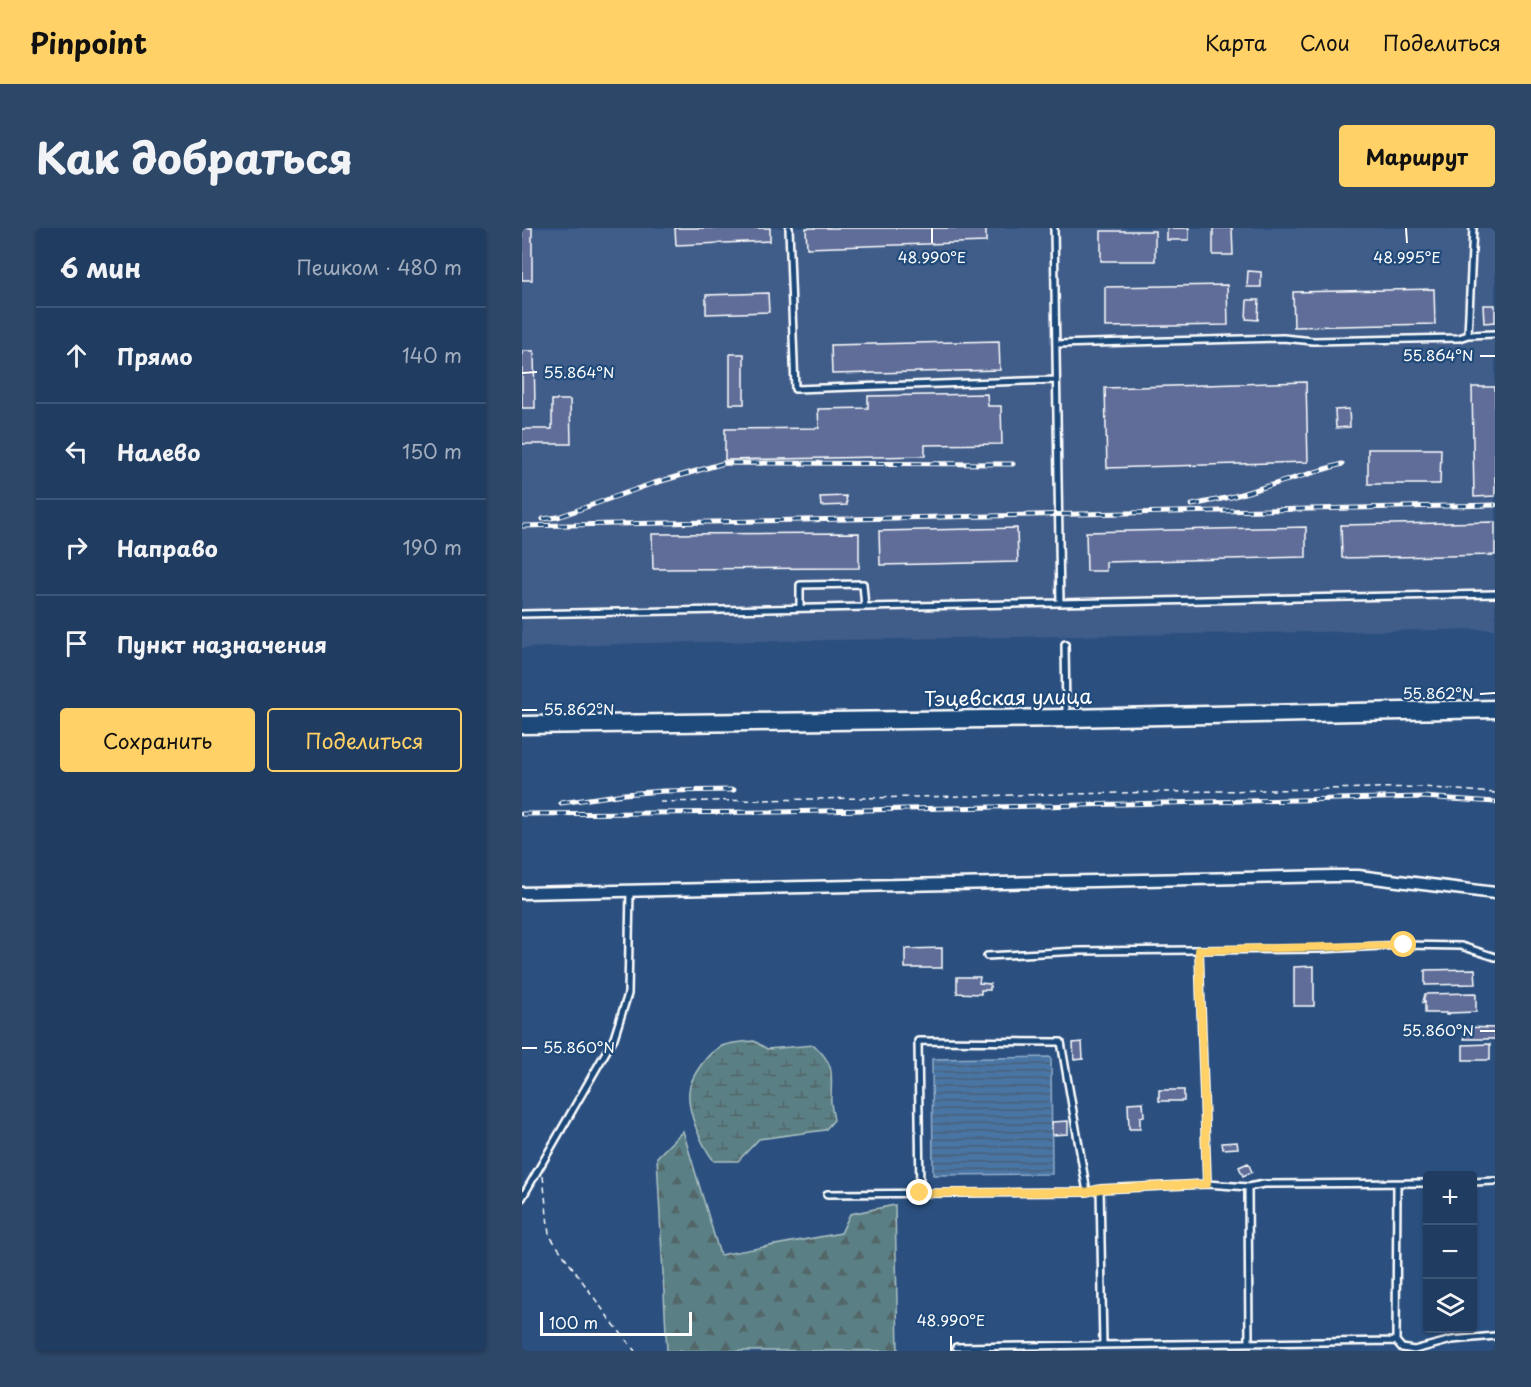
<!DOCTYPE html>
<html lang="ru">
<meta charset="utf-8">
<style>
body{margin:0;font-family:"Playpen Sans",sans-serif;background:#2d4769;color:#f1f3f6}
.controls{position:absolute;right:18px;bottom:18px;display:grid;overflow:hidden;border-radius:6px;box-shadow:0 2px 4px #0004}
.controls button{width:54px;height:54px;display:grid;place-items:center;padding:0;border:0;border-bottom:2px solid #3d5675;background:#203c60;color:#f1f3f6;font:30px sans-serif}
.scale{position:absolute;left:18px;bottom:15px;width:152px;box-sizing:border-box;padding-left:6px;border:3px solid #fff;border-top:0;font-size:16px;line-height:21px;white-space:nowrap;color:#fff;-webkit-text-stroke:4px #1f4a7a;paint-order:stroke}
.stop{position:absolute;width:18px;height:18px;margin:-14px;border:4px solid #ffd166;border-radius:50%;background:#fff}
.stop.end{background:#ffd166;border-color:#fff;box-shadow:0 2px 6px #0008}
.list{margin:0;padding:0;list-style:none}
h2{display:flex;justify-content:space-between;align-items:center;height:78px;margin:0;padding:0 24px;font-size:26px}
h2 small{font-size:20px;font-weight:400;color:#a2adbd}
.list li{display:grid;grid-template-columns:39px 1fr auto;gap:18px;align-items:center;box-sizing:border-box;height:96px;padding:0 24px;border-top:2px solid #3d5675}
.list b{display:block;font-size:22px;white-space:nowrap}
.list em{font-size:20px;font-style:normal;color:#a2adbd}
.actions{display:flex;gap:12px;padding:18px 24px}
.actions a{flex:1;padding:14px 0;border:2px solid #ffd166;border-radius:6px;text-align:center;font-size:21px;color:#ffd166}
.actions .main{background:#ffd166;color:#111}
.icon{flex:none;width:33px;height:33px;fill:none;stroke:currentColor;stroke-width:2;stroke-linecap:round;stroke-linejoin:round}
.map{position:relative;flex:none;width:973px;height:1123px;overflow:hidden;border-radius:6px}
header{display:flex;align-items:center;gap:36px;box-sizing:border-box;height:84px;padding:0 30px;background:#ffd166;color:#111}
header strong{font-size:28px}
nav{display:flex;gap:33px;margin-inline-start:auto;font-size:21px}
.intro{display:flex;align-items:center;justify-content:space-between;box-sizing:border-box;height:144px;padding:0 36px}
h1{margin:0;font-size:42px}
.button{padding:15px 27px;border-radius:6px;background:#ffd166;color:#111;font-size:21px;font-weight:700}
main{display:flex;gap:36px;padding:0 36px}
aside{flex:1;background:#203c60;border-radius:6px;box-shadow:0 2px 4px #0004}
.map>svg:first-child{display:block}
.built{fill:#3f5c89}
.forest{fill:url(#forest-firs);stroke:#acc0c2;stroke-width:1.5}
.wetland{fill:url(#wetland-marsh);stroke:#acc0c2;stroke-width:1.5}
.water{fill:url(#water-rules);stroke:#91acc8;stroke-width:1.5}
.building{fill:#5f6d98;stroke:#fff;stroke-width:1.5}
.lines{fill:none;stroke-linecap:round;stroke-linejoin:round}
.lane-casing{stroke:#fff;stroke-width:10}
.street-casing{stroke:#fff;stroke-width:15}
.secondary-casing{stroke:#fff;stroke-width:21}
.path{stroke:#fff;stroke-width:1.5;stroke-dasharray:6 4.5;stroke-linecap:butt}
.lane{stroke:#1f4a7a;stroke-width:5}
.street{stroke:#1f4a7a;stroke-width:10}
.secondary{stroke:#1f4a7a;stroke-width:16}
.rail-casing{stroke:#fff;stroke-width:5}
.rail{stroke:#1f4a7a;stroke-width:3;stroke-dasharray:9;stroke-linecap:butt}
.route{stroke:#ffd166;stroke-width:8}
.ticks{fill:none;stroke:#fff;stroke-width:2}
.labels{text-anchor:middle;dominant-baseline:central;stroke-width:4.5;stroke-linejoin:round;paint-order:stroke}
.street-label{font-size:20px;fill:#fff;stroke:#1f4a7a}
.ticks-label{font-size:15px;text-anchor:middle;fill:#fff;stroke:#1f4a7a;stroke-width:4.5;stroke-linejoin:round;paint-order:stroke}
</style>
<header>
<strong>Pinpoint</strong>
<nav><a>Карта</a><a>Слои</a><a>Поделиться</a></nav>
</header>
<div class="intro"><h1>Как добраться</h1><a class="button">Маршрут</a></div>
<main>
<aside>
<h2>6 мин<small>Пешком · 480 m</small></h2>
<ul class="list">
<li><svg class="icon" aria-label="ahead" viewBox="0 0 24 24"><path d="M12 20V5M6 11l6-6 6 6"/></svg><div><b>Прямо</b></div><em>140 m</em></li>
<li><svg class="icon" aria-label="left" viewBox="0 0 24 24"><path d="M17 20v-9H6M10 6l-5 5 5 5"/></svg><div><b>Налево</b></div><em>150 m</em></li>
<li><svg class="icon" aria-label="right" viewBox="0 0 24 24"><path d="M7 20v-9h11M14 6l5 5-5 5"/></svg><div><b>Направо</b></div><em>190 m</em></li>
<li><svg class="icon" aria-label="arrive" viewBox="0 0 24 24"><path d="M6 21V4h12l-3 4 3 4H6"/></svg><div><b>Пункт назначения</b></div></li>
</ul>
<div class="actions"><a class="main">Сохранить</a><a>Поделиться</a></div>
</aside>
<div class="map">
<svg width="973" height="1123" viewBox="0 0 973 1123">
<defs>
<pattern id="forest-firs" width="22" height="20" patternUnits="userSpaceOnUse" patternTransform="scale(1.5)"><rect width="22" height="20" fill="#5a8085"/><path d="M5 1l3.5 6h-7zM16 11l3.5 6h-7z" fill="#536668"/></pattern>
<pattern id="wetland-marsh" width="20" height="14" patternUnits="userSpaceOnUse" patternTransform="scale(1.5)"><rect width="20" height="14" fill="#5a8085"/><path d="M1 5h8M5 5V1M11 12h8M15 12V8" fill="none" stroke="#536668"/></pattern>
<pattern id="water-rules" width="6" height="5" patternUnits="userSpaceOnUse" patternTransform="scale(1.5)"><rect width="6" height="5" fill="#4875a4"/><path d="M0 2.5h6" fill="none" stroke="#4a5e74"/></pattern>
</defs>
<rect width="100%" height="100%" fill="#2b5080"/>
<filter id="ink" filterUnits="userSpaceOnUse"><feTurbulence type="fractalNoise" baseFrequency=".0167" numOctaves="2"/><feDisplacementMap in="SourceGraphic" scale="12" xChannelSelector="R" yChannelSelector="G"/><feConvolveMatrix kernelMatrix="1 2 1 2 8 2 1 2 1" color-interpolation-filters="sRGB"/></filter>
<g filter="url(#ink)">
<!-- built -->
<path class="built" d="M0,0H973V401L124,415L0,420Z"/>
<!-- forest -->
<path class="forest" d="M161,903L198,1027L319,1005L328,986L373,977L376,1123H145L135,929Z"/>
<!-- wetland -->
<path class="wetland" d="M232,813L245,821L292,817C312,836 310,843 309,868C308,876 311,885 312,892L303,902L237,911L216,933H192C179,916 165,884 167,863C168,854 174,844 179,837C184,830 191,822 200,818C210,814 222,814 232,813Z"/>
<!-- water -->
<path class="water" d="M529,829L530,946L411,947L410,831Z"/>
<!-- building -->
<path class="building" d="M0,0H10V52H0Z
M153,0H248V13L154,17Z
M284,0H464V14L285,20Z
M645,0H667V12H645Z
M691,0H710L711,27H691Z
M579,3H633V33H579Z
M726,43L739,44V59H725Z
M705,57L706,97L583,99V59Z
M912,61L913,96L772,99L771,64Z
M246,65L247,84L184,86V67Z
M725,72H737L736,92L724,91Z
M961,77H973V94L962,95Z
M477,113L478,142L310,146L309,117Z
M0,123H12L13,180H0Z
M208,126H222V176H208Z
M784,154L786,234L585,240L583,160Z
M950,159H973V268L952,269Z
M465,166L466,178H479L480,216L403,217V228L203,232V201L297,200L296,181L346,180V168Z
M30,172H48L49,216H0V201H30Z
M827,181L828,199L814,200L813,182Z
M846,221H919L918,256H846Z
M324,268L325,277L299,278L298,269Z
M973,294V327L820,330L819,297Z
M784,299V329L584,334V343H565L564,304Z
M495,300L496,334L358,337L357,303Z
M337,305V340L131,341L130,306Z
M420,720V740H383V721Z
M792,738V778H772V739Z
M953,741L954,756L903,757V742Z
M435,749H458L457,755L468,756V762H459V766L435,765Z
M954,765V784L927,785V787H924V785H903V773L901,774L903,766Z
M942,799L973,800V811H942Z
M560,814L561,831L552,832L551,815Z
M968,816V832H941V817Z
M637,862H662V873H637Z
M621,874L622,888L618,889V901H607L606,875Z
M546,893V906L530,907V894Z
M715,914L716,920L701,921L700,915Z
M726,935L730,944L721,948L717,939Z"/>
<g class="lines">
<defs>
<path id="lane" d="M267,0L273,161L534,152
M532,0L538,375
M946,107L951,0
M534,116L761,110L791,113L937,110L946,107L973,106
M278,380V357L341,356L343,379
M0,386L973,366
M543,416L544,487
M677,722L685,956
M465,728L557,723L796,721L882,717L939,718L973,729
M950,954L973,953
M726,959L727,1115
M578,961L581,1117
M398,965L396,813L539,814L565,964
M305,966L565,964L578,961L685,956L726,959L742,956L906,955
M0,970L92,810L106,766L108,662
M874,1113L875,956
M434,1119L874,1113L880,1120L892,1122L930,1112L973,1108"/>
<path id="street" d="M0,665L812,648H836L973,665"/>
<path id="secondary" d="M0,497L545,490L973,481"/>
</defs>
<!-- lane casing -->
<use href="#lane" class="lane-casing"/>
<!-- street casing -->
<use href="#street" class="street-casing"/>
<!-- secondary casing -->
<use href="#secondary" class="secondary-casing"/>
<!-- path -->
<path class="path" d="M138,574L901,559L973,565
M21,948L27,1007L86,1089L113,1123"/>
<!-- lane -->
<use href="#lane" class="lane"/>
<!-- street -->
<use href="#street" class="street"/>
<!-- secondary -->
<use href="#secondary" class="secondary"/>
<defs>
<path id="rail" d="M670,277L709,269L820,236
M21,291L36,289L129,256L202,235L491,236
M0,298L973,277
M39,575L102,566L141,563L212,562
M0,586L256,584L901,569L973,574"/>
</defs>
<!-- rail casing -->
<use href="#rail" class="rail-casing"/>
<!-- rail -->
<use href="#rail" class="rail"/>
</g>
</g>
<g class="lines" filter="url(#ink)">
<!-- route -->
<path class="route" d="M398,965L565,964L578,961L685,956L677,722L882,717"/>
</g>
<!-- ticks -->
<path class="ticks" d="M410,0V15M884,0L885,15M958,128H973M0,145L15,144M958,466L973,465M0,482H15M958,803H973M0,820H15M429,1108V1123"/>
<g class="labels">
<!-- street labels -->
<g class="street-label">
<text transform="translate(486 469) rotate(-1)">Тэцевская улица</text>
</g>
</g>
<g class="ticks-label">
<text x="410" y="35">48.990°E</text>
<text x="885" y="35">48.995°E</text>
<text x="916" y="133">55.864°N</text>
<text x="57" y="150">55.864°N</text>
<text x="916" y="471">55.862°N</text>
<text x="57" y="487">55.862°N</text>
<text x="916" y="808">55.860°N</text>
<text x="57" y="825">55.860°N</text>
<text x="429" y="1098">48.990°E</text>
</g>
</svg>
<div class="controls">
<button>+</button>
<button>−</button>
<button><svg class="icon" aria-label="layers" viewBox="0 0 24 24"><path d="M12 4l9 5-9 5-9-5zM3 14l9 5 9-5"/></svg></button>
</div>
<div class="scale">100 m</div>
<div class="stop" style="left:882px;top:717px"></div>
<div class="stop end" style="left:398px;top:965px"></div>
</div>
</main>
